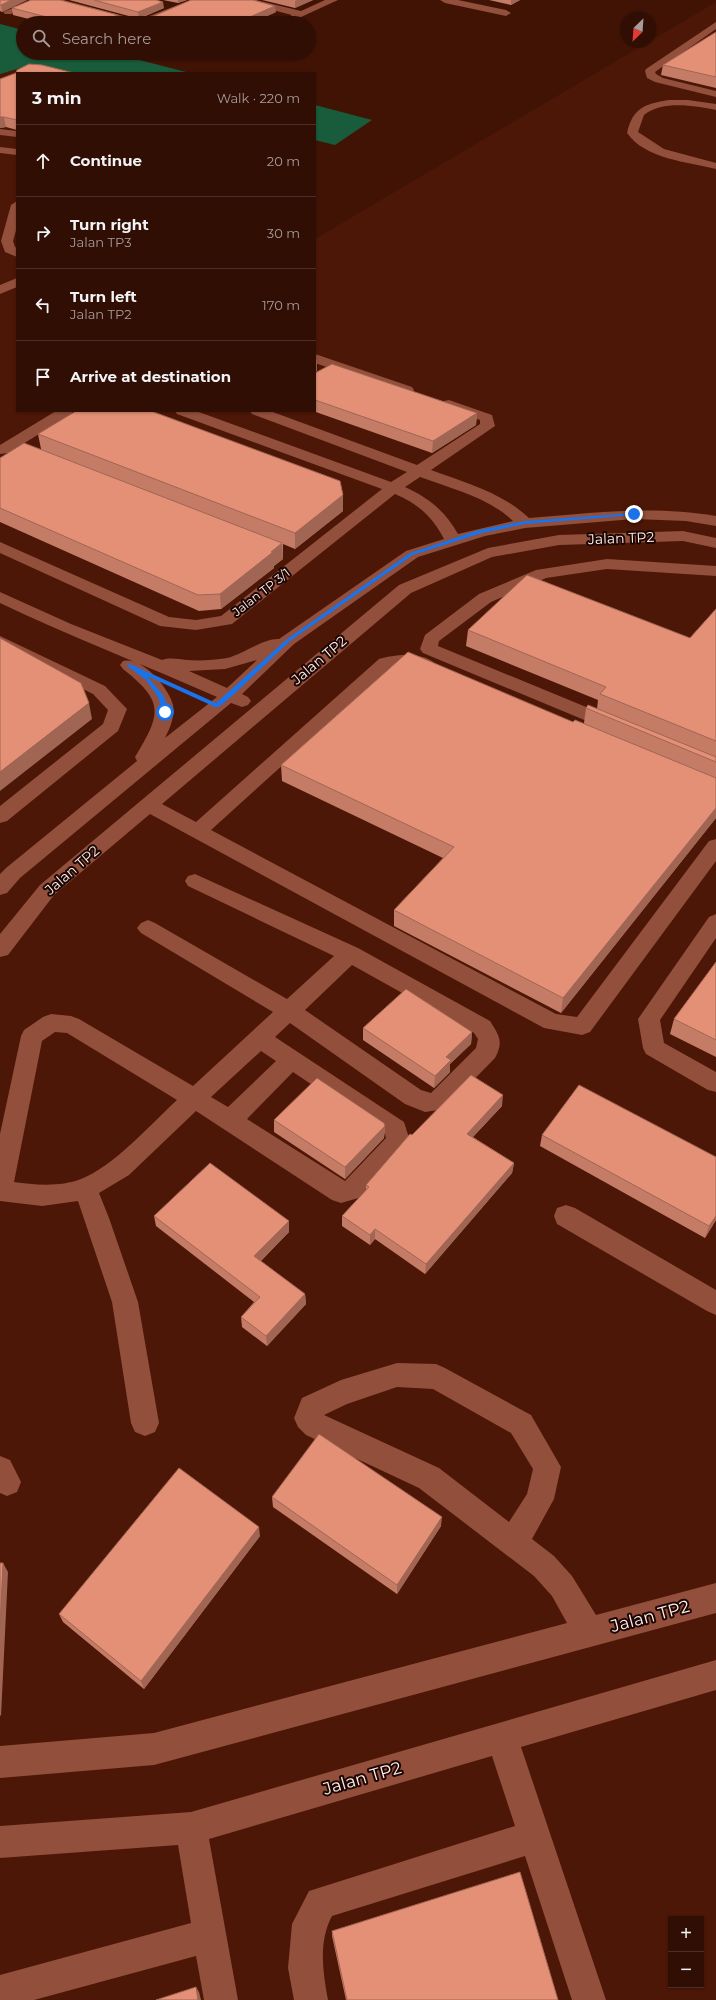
<!DOCTYPE html>
<meta charset="utf-8">
<style>
body{margin:0;font-family:Montserrat,sans-serif;background:#3d1c13;color:#f1f3f6}
.controls{position:absolute;right:12px;bottom:12px;display:grid;overflow:hidden;border-radius:0px;box-shadow:0 1px 3px #0004}
.controls button{width:36px;height:36px;display:grid;place-items:center;padding:0;border:0;border-bottom:1px solid #4c2e26;background:#310e04;color:#f1f3f6;font:20px sans-serif}
.compass{position:absolute;left:620px;top:12px;width:36px;height:36px;border-radius:50%;background:#310e04;box-shadow:0 1px 3px #0004;rotate:205deg}
.stop{position:absolute;width:12px;height:12px;margin:-9px;border:3px solid #1a73e8;border-radius:50%;background:#fff}
.stop.end{background:#1a73e8;border-color:#fff;box-shadow:0 1px 4px #0008}
.list{margin:0;padding:0;list-style:none}
h2{display:flex;justify-content:space-between;align-items:center;height:52px;margin:0;padding:0 16px;font-size:17px}
h2 small{font-size:13px;font-weight:400;color:#a89c9a}
.list li{display:grid;grid-template-columns:26px 1fr auto;gap:12px;align-items:center;box-sizing:border-box;height:72px;padding:0 16px;border-top:1px solid #4c2e26}
.list b{display:block;font-size:15px;white-space:nowrap}
.list p{margin:0;font-size:13px;white-space:nowrap;color:#a89c9a}
.list em{font-size:13px;font-style:normal;color:#a89c9a}
.icon{flex:none;width:22px;height:22px;fill:none;stroke:currentColor;stroke-width:2;stroke-linecap:round;stroke-linejoin:round}
.map{position:relative;flex:none;width:716px;height:2000px;overflow:hidden}
.search{position:absolute;background:#310e04;box-shadow:0 1px 3px #0004;left:16px;top:16px;width:300px;height:44px;display:flex;align-items:center;gap:10px;box-sizing:border-box;padding:0 14px;border-radius:22px;color:#a89c9a;font-size:15px}
.panel{position:absolute;background:#310e04;box-shadow:0 1px 3px #0004;left:16px;top:72px;width:300px;height:340px;border-radius:0px}
.map>svg:first-child{display:block}
.built{fill:#4c1706;fill-rule:evenodd}
.forest{fill:#195c3b}
.lines{fill:none;stroke-linecap:round;stroke-linejoin:round}
.minor{fill:#924f3b;fill-rule:evenodd}
.wall{fill:#c47c66}
.shaded-wall{fill:#a06553}
.building{fill:#e49077;stroke:#a06553}
.route{fill:#1a73e8}
.labels{text-anchor:middle;dominant-baseline:central;stroke-width:4;stroke-linejoin:round;paint-order:stroke}
.far-street-label{font-size:12px;fill:#faf2ef;stroke:#1e0501}
.street-label{font-size:14px;fill:#faf2ef;stroke:#1e0501}
.near-street-label{font-size:17px;fill:#faf2ef;stroke:#1e0501}
</style>
<div class="map">
<svg width="716" height="2000" viewBox="0 0 716 2000">
<rect width="100%" height="100%" fill="#411305"/>
<!-- built -->
<path class="built" d="M716,2V2000H0V73L28,61L71,73H17V411H315V239ZM671,1919H701V1985H671Z"/>
<!-- forest -->
<path class="forest" d="M0,24L23,30V53H112L190,73H60L30,65L0,74Z
M315,105L372,120L335,145L315,140Z"/>
<g class="lines">
<!-- minor -->
<path class="minor" d="M31,0H44L11,14H5L3,12Z
M47,0H63L139,20L191,0H204L149,23H129L49,2Z
M239,0H256L301,11L325,0H338L288,23L283,20L292,15L241,2Z
M440,0H458L506,10L511,13L506,16L445,3Z
M716,22V29L655,72L656,74L663,78L716,91V97L655,82L647,78L645,71L646,69Z
M669,100H688L716,104V110C694,106 664,100 644,115L638,132L664,149L716,163V169C688,162 645,159 627,133C633,108 644,104 669,100Z
M0,129L17,131V137L0,135Z
M0,147L17,149V155L0,153Z
M17,201V227L13,241L15,247L17,248V257L5,252L1,241L11,205Z
M17,278V287L0,294V285Z
M315,354L412,387L414,390L412,393H402L315,363Z
M449,400L492,415L495,426L431,470C466,483 501,492 529,518C594,513 651,505 716,516V526L686,521L634,519L525,528L485,536L418,557L294,644L242,694L248,697L251,701L248,705L242,707L231,703L20,878L7,893L0,895V874L6,868L137,761L135,757C161,714 165,702 123,669L120,665L123,661C142,656 169,688 173,705C175,717 170,728 165,738L217,697C145,665 71,637 0,603V592L71,624L162,660C170,657 178,659 187,660C200,661 214,660 227,658C243,654 264,638 279,639L406,551L444,539C432,516 418,504 395,494L232,624L196,630L160,626L0,553V542L169,617L196,620L221,616L382,489L177,414L175,411H196L391,482L407,472L252,414L250,411H270L417,465L480,424V420L444,407L442,404L444,401ZM420,477C452,489 488,497 513,521L458,534C445,511 429,498 405,487ZM257,660L227,688L189,671L225,669Z
M56,411H73L71,414L23,444L50,455L53,458L50,461H40L12,451L8,453L0,454V445Z
M683,531L716,538V548L683,541L559,545L492,557L411,593L162,804L196,822L379,659C395,654 427,651 438,667L435,671C420,675 408,661 391,667L211,830L556,1014L577,1017L709,841L716,839V861L590,1032L582,1035L544,1028L150,814L54,895L8,955L0,957V934L40,885L399,585L488,548L559,535Z
M607,559L716,566V576L607,569L546,578L491,602L439,641L438,646L620,721L622,725L620,729L613,731L606,729L423,653L420,649L425,635L479,594L536,570Z
M0,636L105,686L127,709L118,731L7,821L0,823V806L103,724L108,710L93,694L0,648Z
M195,874L358,948L490,1021C499,1035 504,1042 495,1058L445,1109L425,1112L405,1104L290,1023L275,1037L404,1122L410,1141L406,1148L362,1197L341,1203L332,1200L196,1111L129,1175L99,1193L109,1218L138,1302L159,1423L155,1432L145,1436L135,1432L131,1423L112,1302L78,1201L42,1206L0,1201V1134L21,1036L24,1030L43,1017L51,1014L71,1016L79,1019L193,1086L273,1012L141,933L137,928L141,923L148,920L155,923L287,999L334,956L188,886L185,881L188,876ZM352,965L474,1033L478,1039L476,1048L431,1093L421,1090L305,1010ZM55,1032L67,1033L177,1100C150,1125 114,1166 81,1179C61,1187 34,1185 14,1182L42,1041ZM261,1051L276,1061L228,1107L211,1097ZM293,1072L385,1134L386,1138L345,1181L247,1119Z
M716,914V938L660,1020L664,1043L716,1072V1092L708,1090L646,1054L643,1048L638,1019L709,917Z
M566,1205L575,1208L716,1290V1315L707,1311L557,1224L554,1216L557,1208Z
M397,1363L436,1364L445,1368L531,1415L561,1467L554,1499L532,1539L554,1556L572,1576L596,1615L716,1583V1613L154,1765L0,1778V1746L154,1733L567,1623L552,1596L534,1576L419,1488L306,1435L298,1427L294,1418L302,1398L341,1380ZM397,1387L433,1389L511,1433L533,1469L527,1494L509,1522L439,1468L324,1415L347,1404Z
M0,1456L10,1460L21,1482L17,1492L7,1496L0,1493Z
M716,1660V1690L521,1747L606,2000H572L525,1856L332,1916C318,1942 323,1973 328,2000H294L288,1968L292,1924L309,1891L515,1826L492,1756L209,1839L238,2000H204L196,1956L34,2000H0V1975L191,1923L178,1845L0,1858V1826L191,1812Z"/>
</g>
<!-- wall -->
<path class="wall" d="M0,0H27L2,12L0,11Z
M69,0H156L164,8L141,18L276,12L252,23H135V18H136Z
M163,0H187L178,3Z
M262,0H313L295,8Z
M489,0H520L511,5Z
M12,8L119,22L116,23H45L13,15Z
M716,32V88L661,75L663,65Z
M17,73V130L6,127L0,128V79Z
M315,373L477,413L476,425L432,453L313,411H315Z
M38,434L343,495V511L295,549L283,544V559L274,566V568L221,609L199,611L0,522V458L41,449Z
M716,609V818L561,1013L394,926V910L443,858L282,781L281,765L573,722L584,723L586,708L597,709L598,700L466,646L468,630L690,638Z
M716,962V1057L670,1034L674,1019Z
M363,1028L472,1032L471,1044L450,1064V1072L434,1088L363,1040Z
M502,1106L473,1137L514,1163L512,1173L425,1274L375,1239L370,1245L342,1226V1216L366,1191V1185L412,1135Z
M274,1120L385,1126L384,1138L345,1179L274,1132Z
M542,1135L716,1220L705,1238L540,1146Z
M154,1216L289,1232L261,1261L305,1294L306,1304L267,1346L242,1327L241,1317L254,1302L156,1226Z
M272,1497L441,1526L397,1594L273,1507Z
M260,1536L144,1689L63,1622L59,1614Z
M332,1931L558,2000H346L332,1936Z"/>
<!-- shaded-wall -->
<path class="shaded-wall" d="M11,0H27L2,12L1,5Z
M178,0H187L178,3Z
M297,0H313L295,8V1Z
M511,0H520L511,5Z
M163,2L164,8L139,18L138,12Z
M275,6L276,12L252,23H236Z
M118,15L119,22L116,23H98Z
M0,117H4L6,127L0,128Z
M317,359V371L315,373V361Z
M477,413L476,425L432,453L433,441Z
M343,495V511L295,549V533Z
M282,543L283,559L274,566V568L221,609L220,594Z
M89,703L92,719L0,791V772Z
M716,808V818L561,1013L563,998Z
M472,1032L471,1044L450,1064V1072L434,1088L435,1076L446,1057Z
M503,1095L502,1106L466,1144L467,1134Z
M385,1126L384,1138L345,1179V1167Z
M514,1163L512,1173L425,1274L426,1264Z
M716,1216V1220L705,1238L709,1226Z
M289,1221V1232L255,1266L254,1256Z
M375,1229V1239L370,1245V1235Z
M305,1294L306,1304L267,1346L266,1336Z
M442,1517L441,1526L397,1594V1585Z
M259,1527L260,1536L144,1689L141,1681Z
M3,1563L8,1572L1,1716L0,1715V1627Z
M196,1987L199,1992L201,2000H198Z"/>
<!-- building -->
<path class="building" d="M0,0H11L1,5H0Z
M31,0H60L118,15L98,23H70L12,8Z
M94,0H156L163,2L138,12Z
M191,0H253L275,6L236,23H157L135,18H149Z
M716,32V77L663,65Z
M29,64L42,65L74,73H17V120L4,117H0V79L16,73L17,70Z
M332,364L477,413L433,441L315,400V373Z
M76,411H151L340,481L343,495L295,533L38,434Z
M24,443L282,543L271,552H273L220,594L198,595L0,508V458Z
M527,575L690,638L716,609V741L600,694L606,687L468,630Z
M0,638L81,683L89,703L0,772Z
M408,652L573,722L575,720L716,778V808L563,998L394,910L454,847L281,765Z
M588,705L716,757V762L586,708Z
M716,962V1040L674,1019Z
M406,989L472,1032L446,1057L451,1060L435,1076L363,1028Z
M471,1075L503,1095L467,1134L514,1163L426,1264L375,1229L370,1235L342,1216L369,1187L366,1185L410,1134L412,1135Z
M317,1078L384,1123L385,1126L345,1167L274,1120Z
M579,1085L716,1157V1216L709,1226L542,1135Z
M210,1163L289,1221L254,1256L305,1294L266,1336L241,1317L260,1297L154,1216Z
M319,1434L442,1517L397,1585L272,1497Z
M179,1468L259,1527L141,1681L59,1614Z
M0,1563H3L0,1627Z
M520,1872L558,2000H347L332,1931Z
M196,1987L198,2000H156Z"/>
<!-- route -->
<path class="route" d="M634,513L635,515L525,524L482,533L413,555L290,641L232,696L219,707H215L147,676L164,696L168,712L163,713L158,697L146,680L126,665L130,664L216,703L287,639L410,553L479,530L525,521Z"/>
<g class="labels">
<!-- far-street labels -->
<g class="far-street-label">
<text transform="translate(261 592) rotate(-38)">Jalan TP 3/1</text>
</g>
<!-- street labels -->
<g class="street-label">
<text transform="translate(621 538) rotate(-2)">Jalan TP2</text>
<text transform="translate(319 660) rotate(-40)">Jalan TP2</text>
<text transform="translate(72 870) rotate(-41)">Jalan TP2</text>
</g>
<!-- near-street labels -->
<g class="near-street-label">
<text transform="translate(650 1616) rotate(-15)">Jalan TP2</text>
<text transform="translate(362 1778) rotate(-16)">Jalan TP2</text>
</g>
</g>
</svg>
<div class="controls">
<button>+</button>
<button>−</button>
</div>
<svg class="compass" viewBox="-18 -18 36 36"><path d="M0-13l5 13h-10z" fill="#e53935"/><path d="M0 13l5-13h-10z" fill="#a89c9a"/></svg>
<div class="stop" style="left:165px;top:712px"></div>
<div class="stop end" style="left:634px;top:514px"></div>
<div class="search"><svg class="icon" aria-label="search" viewBox="0 0 24 24"><circle cx="10" cy="10" r="6"/><path d="M15 15l6 6"/></svg>Search here</div>
<section class="panel">
<h2>3 min<small>Walk · 220 m</small></h2>
<ul class="list">
<li><svg class="icon" aria-label="ahead" viewBox="0 0 24 24"><path d="M12 20V5M6 11l6-6 6 6"/></svg><div><b>Continue</b></div><em>20 m</em></li>
<li><svg class="icon" aria-label="right" viewBox="0 0 24 24"><path d="M7 20v-9h11M14 6l5 5-5 5"/></svg><div><b>Turn right</b><p>Jalan TP3</p></div><em>30 m</em></li>
<li><svg class="icon" aria-label="left" viewBox="0 0 24 24"><path d="M17 20v-9H6M10 6l-5 5 5 5"/></svg><div><b>Turn left</b><p>Jalan TP2</p></div><em>170 m</em></li>
<li><svg class="icon" aria-label="arrive" viewBox="0 0 24 24"><path d="M6 21V4h12l-3 4 3 4H6"/></svg><div><b>Arrive at destination</b></div></li>
</ul>
</section>
</div>
